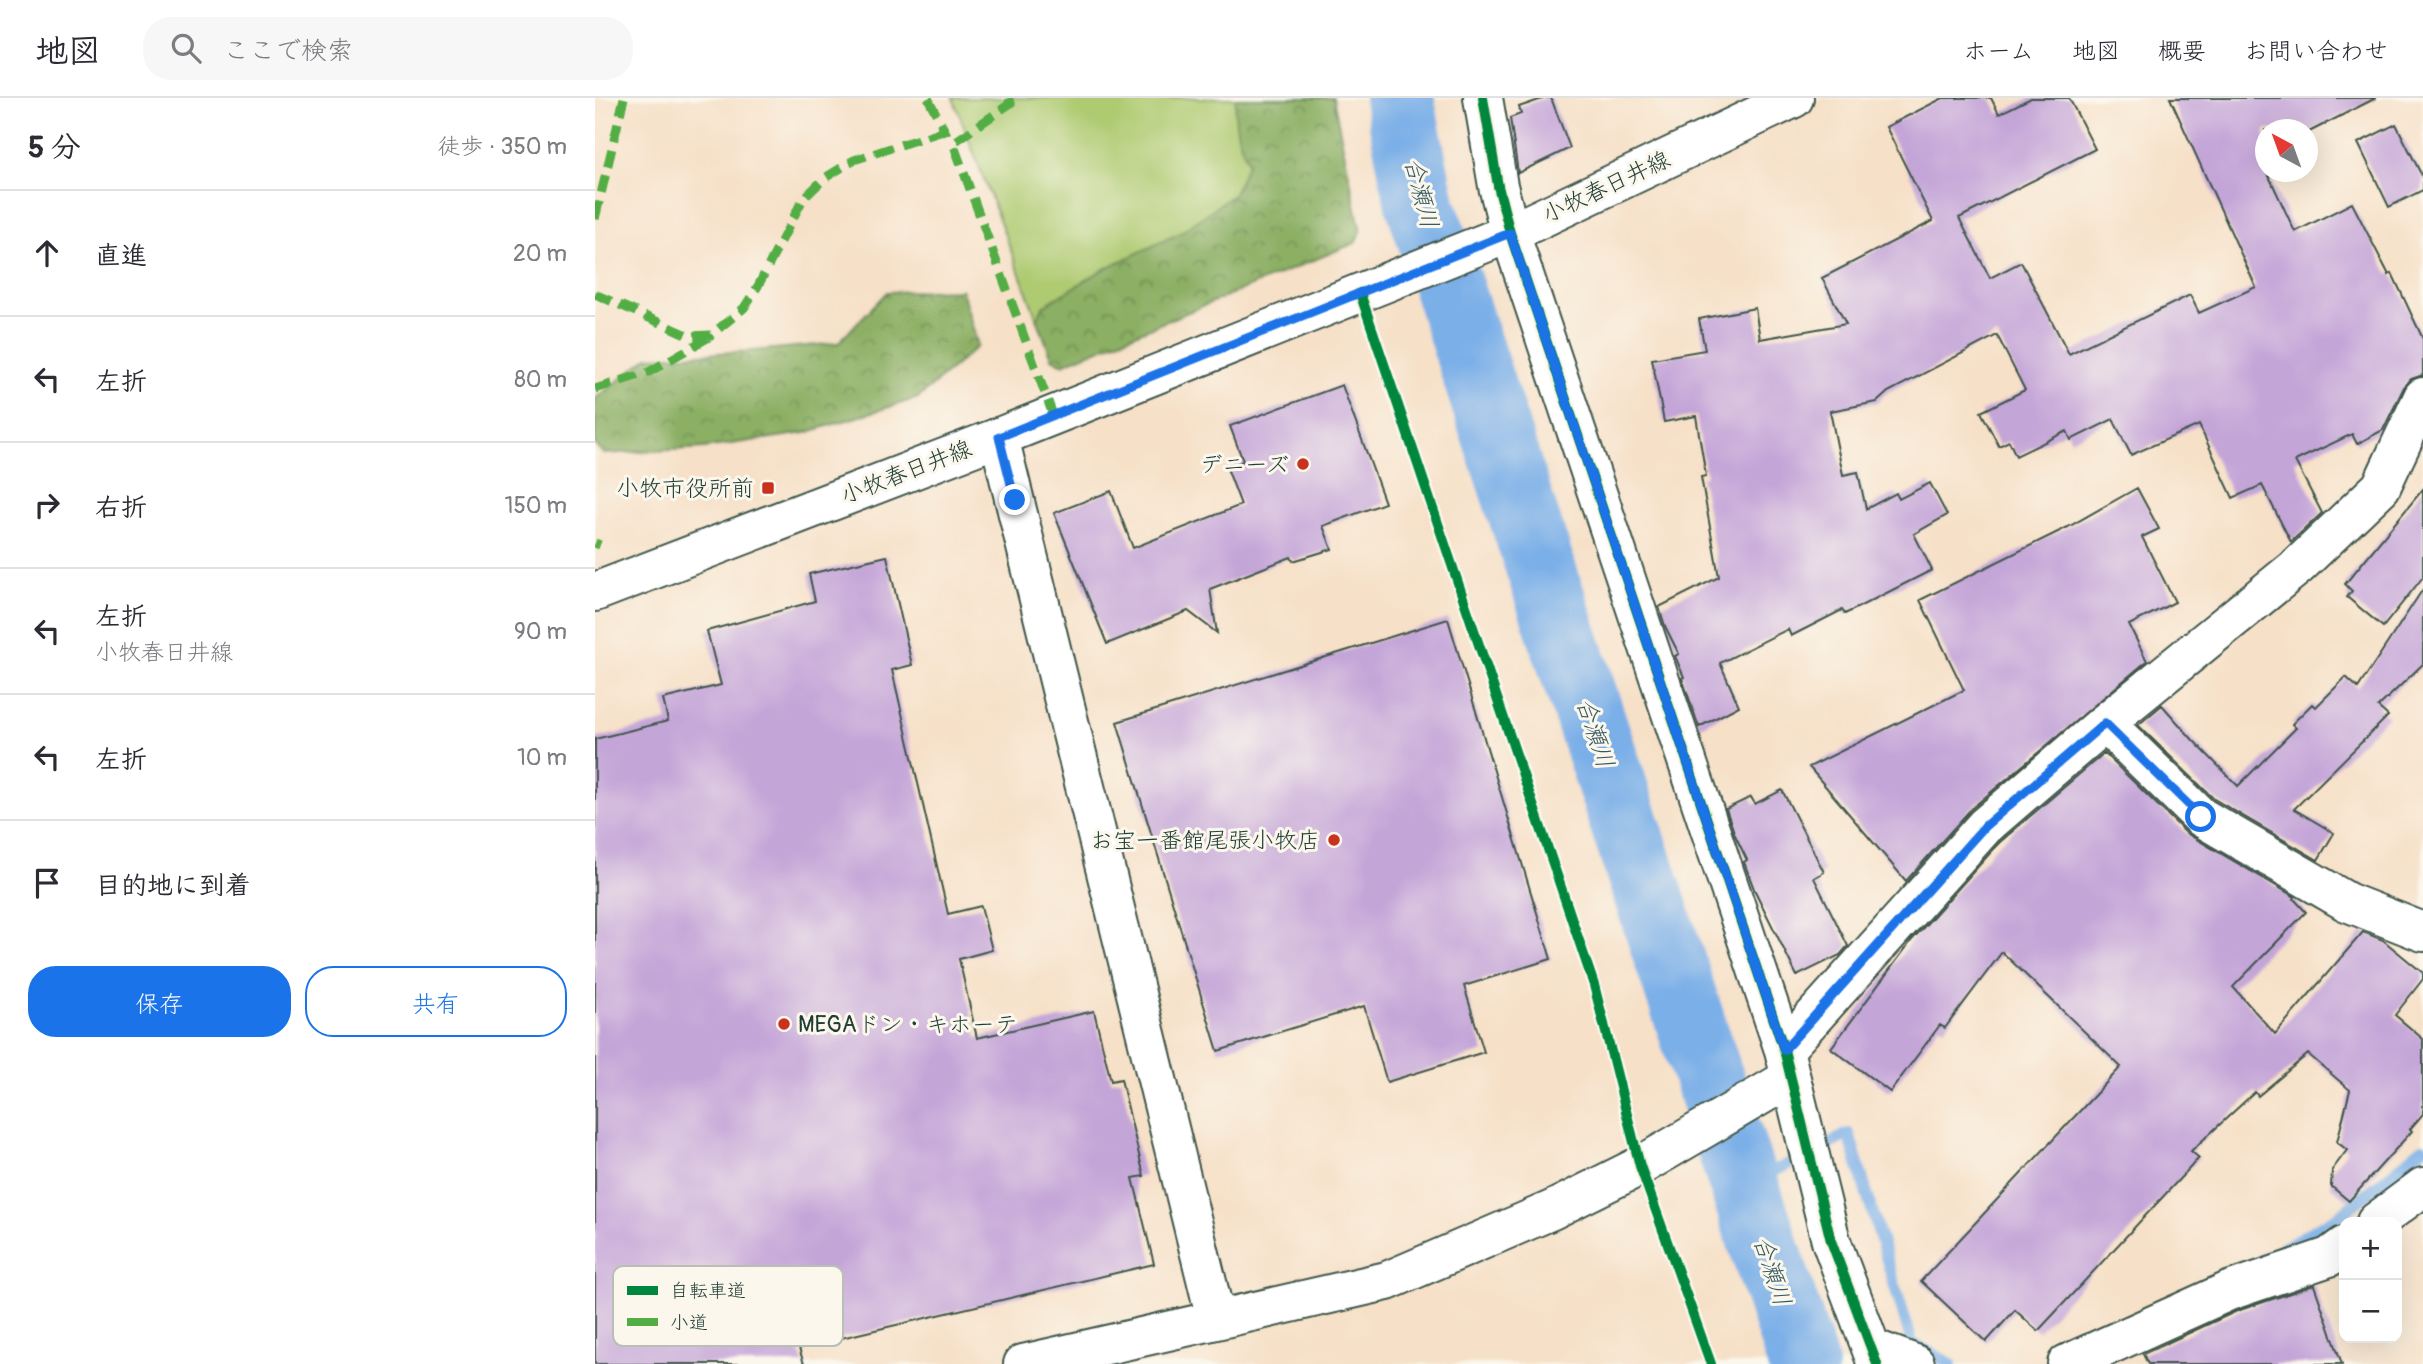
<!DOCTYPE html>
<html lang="ja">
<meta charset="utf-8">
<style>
body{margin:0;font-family:Pangolin,"Klee One",sans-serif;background:#f7f7f7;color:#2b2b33}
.controls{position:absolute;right:21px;bottom:21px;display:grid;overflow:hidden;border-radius:14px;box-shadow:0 7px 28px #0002}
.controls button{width:63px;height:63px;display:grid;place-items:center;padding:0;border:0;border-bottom:2px solid #e1e1e2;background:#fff;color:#2b2b33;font:35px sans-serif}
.compass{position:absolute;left:1660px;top:21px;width:63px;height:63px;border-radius:50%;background:#fff;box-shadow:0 7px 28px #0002;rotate:319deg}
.stop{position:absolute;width:21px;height:21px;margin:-16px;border:5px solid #1a73e8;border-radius:50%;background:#fff}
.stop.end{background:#1a73e8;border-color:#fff;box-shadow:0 2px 7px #0008}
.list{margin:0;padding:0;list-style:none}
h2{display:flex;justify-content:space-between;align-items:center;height:91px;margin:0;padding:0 28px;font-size:30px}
h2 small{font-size:23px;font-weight:400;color:#7c7c81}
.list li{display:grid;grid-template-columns:46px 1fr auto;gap:21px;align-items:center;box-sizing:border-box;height:126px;padding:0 28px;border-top:2px solid #e1e1e2}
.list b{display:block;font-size:26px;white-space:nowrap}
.list p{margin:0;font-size:23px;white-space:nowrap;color:#7c7c81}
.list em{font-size:23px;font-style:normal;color:#7c7c81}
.actions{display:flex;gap:14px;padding:21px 28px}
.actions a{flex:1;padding:16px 0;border:2px solid #1a73e8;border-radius:28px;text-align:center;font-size:24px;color:#1a73e8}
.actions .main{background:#1a73e8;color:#fff}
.icon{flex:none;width:38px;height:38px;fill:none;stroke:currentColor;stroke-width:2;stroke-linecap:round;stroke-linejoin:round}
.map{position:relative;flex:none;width:1828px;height:1266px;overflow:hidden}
header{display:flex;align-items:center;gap:42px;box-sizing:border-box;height:98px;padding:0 35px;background:#fff;border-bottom:2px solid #e1e1e2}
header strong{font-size:33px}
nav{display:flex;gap:38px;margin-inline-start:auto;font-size:24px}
.search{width:490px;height:63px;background:#f7f7f7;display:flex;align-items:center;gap:18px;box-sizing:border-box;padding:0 24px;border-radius:28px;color:#7c7c81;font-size:26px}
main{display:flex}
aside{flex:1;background:#fff}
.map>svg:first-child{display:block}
.forest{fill:url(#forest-crowns);stroke:#55764c;stroke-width:2}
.park{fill:#afcb72;stroke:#678453;stroke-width:2}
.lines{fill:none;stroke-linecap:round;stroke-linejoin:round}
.stream{stroke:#7aafe8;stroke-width:12}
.river{stroke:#7aafe8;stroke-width:70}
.building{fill:#c4a5d8}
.street-casing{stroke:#3f554a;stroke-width:42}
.secondary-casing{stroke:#3f554a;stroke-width:42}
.street{stroke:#fff;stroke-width:38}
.secondary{stroke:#fff;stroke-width:38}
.quiet{stroke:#52ad45;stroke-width:9;stroke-dasharray:18 9;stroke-linecap:butt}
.cycleway-casing{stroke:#fbf7ec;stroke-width:15}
.cycleway{stroke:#00873e;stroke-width:10}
.route{stroke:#1a73e8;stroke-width:9}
.poi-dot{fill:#c8321e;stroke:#fbf7ec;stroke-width:2.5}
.labels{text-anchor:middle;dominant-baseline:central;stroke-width:6;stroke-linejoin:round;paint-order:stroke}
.street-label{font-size:23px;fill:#1f3d34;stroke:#fbf7ec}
.poi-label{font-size:23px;fill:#1f3d34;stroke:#fbf7ec;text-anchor:end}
.water-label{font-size:24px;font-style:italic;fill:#365a61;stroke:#fbf7ec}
.key{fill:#fbf7ec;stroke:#b9bfb5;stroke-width:2}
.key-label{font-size:19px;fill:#1f3d34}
</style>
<header>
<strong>地図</strong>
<div class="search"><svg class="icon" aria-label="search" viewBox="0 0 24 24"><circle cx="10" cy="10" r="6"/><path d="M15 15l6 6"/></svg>ここで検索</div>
<nav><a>ホーム</a><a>地図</a><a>概要</a><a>お問い合わせ</a></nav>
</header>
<main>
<aside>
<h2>5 分<small>徒歩 · 350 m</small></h2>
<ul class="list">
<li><svg class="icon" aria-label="ahead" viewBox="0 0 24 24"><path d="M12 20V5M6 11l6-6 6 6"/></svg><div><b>直進</b></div><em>20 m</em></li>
<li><svg class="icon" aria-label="left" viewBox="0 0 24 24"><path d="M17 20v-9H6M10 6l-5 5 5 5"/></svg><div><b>左折</b></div><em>80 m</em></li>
<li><svg class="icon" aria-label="right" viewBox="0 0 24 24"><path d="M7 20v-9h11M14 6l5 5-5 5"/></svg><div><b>右折</b></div><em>150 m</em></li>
<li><svg class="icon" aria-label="left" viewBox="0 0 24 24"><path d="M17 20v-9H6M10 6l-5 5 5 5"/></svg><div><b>左折</b><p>小牧春日井線</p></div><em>90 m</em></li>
<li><svg class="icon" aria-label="left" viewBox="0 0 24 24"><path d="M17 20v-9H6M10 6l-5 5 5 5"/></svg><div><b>左折</b></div><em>10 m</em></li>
<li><svg class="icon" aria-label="arrive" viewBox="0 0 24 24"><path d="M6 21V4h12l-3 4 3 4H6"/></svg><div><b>目的地に到着</b></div></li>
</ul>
<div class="actions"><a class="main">保存</a><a>共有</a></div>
</aside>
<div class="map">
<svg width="1828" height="1266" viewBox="0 0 1828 1266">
<defs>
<pattern id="forest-crowns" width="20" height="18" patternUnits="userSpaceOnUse" patternTransform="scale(1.75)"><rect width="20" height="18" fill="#8baf64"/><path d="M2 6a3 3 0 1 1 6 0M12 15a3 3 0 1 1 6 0" fill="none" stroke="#719053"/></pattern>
</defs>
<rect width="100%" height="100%" fill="#fbf7ec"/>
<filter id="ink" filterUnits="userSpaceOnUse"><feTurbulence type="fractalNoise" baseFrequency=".0143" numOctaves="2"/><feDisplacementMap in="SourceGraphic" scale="14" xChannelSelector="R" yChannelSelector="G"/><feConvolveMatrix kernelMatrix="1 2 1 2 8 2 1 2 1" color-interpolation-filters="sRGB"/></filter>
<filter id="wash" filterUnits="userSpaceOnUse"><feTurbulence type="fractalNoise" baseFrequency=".00686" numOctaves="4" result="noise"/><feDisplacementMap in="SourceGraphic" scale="28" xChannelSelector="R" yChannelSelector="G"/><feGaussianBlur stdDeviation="1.57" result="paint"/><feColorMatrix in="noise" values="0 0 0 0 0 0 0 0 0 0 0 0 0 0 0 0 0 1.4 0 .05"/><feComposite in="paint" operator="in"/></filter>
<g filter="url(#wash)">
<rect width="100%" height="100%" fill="#f6e0c7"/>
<!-- forest -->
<path class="forest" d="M641,0H738L766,134L760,145L468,266L457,260L442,221L448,208L511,170L653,64C643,43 638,24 641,0Z
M367,192L383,248L323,300L210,335L109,350L8,356L0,346V301L53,259L157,253L243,245L292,194Z"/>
<!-- park -->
<path class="park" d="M358,0H641C638,24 643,43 653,64L639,96L585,135L511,170L448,208L442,221Z"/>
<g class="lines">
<!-- stream -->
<path class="stream" d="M1149,1088L1254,1036L1317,1245L1356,1266
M1657,1168L1747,1116L1828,1050"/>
<!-- river -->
<path class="river" d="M804,0L824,101L1208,1266"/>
</g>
<g id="blocks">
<!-- building -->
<path class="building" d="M950,0H956L975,50L923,75L915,20L926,16L924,9Z
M1348,0H1396L1404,16L1436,0H1474L1500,51L1364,120L1395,180L1426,164L1474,256L1595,197L1604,215L1661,189L1575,0H1781L1712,35V32H1670V56L1665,59L1700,134L1757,105L1794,177L1797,175L1828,241V277L1816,281L1809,289L1788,332L1762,346L1757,336L1700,363L1727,415L1696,444L1667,387L1638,400L1604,327L1536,357L1518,321L1476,342L1472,333L1421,358L1414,343L1404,348L1386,314L1430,292L1402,237L1293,294L1282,304L1235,313L1248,377L1263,374L1271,411L1301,395L1304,401L1335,385L1352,417L1319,436L1337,472L1250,516L1247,512L1196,538L1193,531L1125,565L1144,608L1104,629L1087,580L1089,579L1080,558L1084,556L1070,528L1064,509L1124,479L1106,379L1111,378L1101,318L1069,324L1057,261L1110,252L1104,221L1160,210L1165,241L1251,226L1227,180L1338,123L1291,29Z
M1801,26L1828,80V92L1794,109L1763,45Z
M747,287L790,405L728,428L737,451L698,463L696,459L615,491L622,535L593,513L512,546L459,415L516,393L538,450L646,407L632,370L648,363L635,328Z
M1542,390L1564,431L1547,439L1580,504L1534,527L1552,563L1376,711L1311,783L1214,669L1369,592L1325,502L1473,429Z
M1828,391V479L1788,529L1752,499L1757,493L1750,486Z
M292,458L317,567L297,572L353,816L386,808L397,852L364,861L382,940L499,913L516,983L526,981L549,1078L538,1080L559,1166L204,1250L209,1266H0V641L73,623L68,601L126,587L112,533L220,503L214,476Z
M1828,491V566L1783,609L1793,618L1699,711L1739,735L1723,762L1619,701L1543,627L1567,607L1598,642L1643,688L1701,630L1697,626L1717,606L1721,609L1751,579L1763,590Z
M853,521L956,861L869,888L889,954L792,984L769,908L623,953L522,624Z
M1509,655L1591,735L1700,799L1699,801L1711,814L1638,889L1680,936L1768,834L1788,842L1828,875V881L1800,917L1828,941V1016L1815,1031L1817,1033L1754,1103L1736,1088L1737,1072L1752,1052L1742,1044L1755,992L1713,956L1663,998L1660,994L1596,1053L1604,1060L1443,1233L1420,1212L1391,1244L1326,1183L1526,969L1407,854L1350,930L1345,927L1295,994L1236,950L1317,842L1405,744Z
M1187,692L1229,774L1219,780L1253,848L1245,857L1202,878L1159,791L1149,764L1152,762L1140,737L1131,711L1156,699L1160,706Z
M1719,1187L1747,1266H1553L1548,1256L1642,1213Z"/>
</g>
</g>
<g filter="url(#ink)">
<use href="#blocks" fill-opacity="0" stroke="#3f554a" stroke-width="2"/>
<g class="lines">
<defs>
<path id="street" d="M888,0L903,88L915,135L1189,952L1236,1143L1282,1266
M404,339L621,1221
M1510,625L1606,719L1752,804L1828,834
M1189,952L1390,728L1510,625L1703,468L1786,389L1828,299
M1045,1068L1195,980
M1781,1124L1828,1089
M1277,1250L1320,1266
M1472,1266L1634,1193L1734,1159L1749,1148"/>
<path id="secondary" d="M0,494L404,339L915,135L1199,0
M428,1266L792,1183L957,1112L1045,1068"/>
</defs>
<!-- street casing -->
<use href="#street" class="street-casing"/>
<!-- secondary casing -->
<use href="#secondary" class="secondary-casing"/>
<!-- street -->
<use href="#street" class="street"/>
<!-- secondary -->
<use href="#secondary" class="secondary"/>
<!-- quiet -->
<path class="quiet" d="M333,0L352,37
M413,0L416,5L358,45L458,317
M0,121L29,0
M0,196L95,238L116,237L149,210L163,188L208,101L230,80L259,62L348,33
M0,291L54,274L114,239
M0,445L5,447"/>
<defs>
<path id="cycleway" d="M888,0L903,88L915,135L1189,952L1236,1143L1282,1266
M765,195L999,887L1045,1068L1116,1266"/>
</defs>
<!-- cycleway casing -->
<use href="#cycleway" class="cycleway-casing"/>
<!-- cycleway -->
<use href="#cycleway" class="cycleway"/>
</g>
</g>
<g class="lines" filter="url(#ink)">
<!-- route -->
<path class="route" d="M420,402L404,339L915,135L1189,952L1390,728L1510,625L1606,719"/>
</g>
<!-- markers -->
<g class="poi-dot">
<circle cx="708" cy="366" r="7"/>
<rect x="166" y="383" width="14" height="14" rx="3.5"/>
<circle cx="739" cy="742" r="7"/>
<circle cx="189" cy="926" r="7"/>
</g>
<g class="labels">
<!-- street labels -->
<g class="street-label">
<text transform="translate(1011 89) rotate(-25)">小牧春日井線</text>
<text transform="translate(311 374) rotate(-21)">小牧春日井線</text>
</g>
<!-- poi labels -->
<g class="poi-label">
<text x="694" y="366">デニーズ</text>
<text x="159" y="390">小牧市役所前</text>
<text x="725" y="742">お宝一番館尾張小牧店</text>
<text x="203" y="926" text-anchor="start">MEGAドン・キホーテ</text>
</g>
<!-- water labels -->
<g class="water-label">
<text transform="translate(826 95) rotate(76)">合瀬川</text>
<text transform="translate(1000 635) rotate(72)">合瀬川</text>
<text transform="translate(1177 1173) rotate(72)">合瀬川</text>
</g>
</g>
<!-- legend -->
<rect x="18" y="1168" width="230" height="80" rx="10" class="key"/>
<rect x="32" y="1188" width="31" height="9" fill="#00873e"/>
<rect x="32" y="1220" width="31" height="8" fill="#52ad45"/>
<g class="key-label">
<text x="75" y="1199">自転車道</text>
<text x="75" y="1231">小道</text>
</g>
</svg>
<div class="controls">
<button>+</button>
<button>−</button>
</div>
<svg class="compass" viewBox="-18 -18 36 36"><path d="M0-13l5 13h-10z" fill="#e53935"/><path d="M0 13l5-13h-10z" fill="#7c7c81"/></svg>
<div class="stop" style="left:1606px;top:719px"></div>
<div class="stop end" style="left:420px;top:402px"></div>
</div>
</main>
